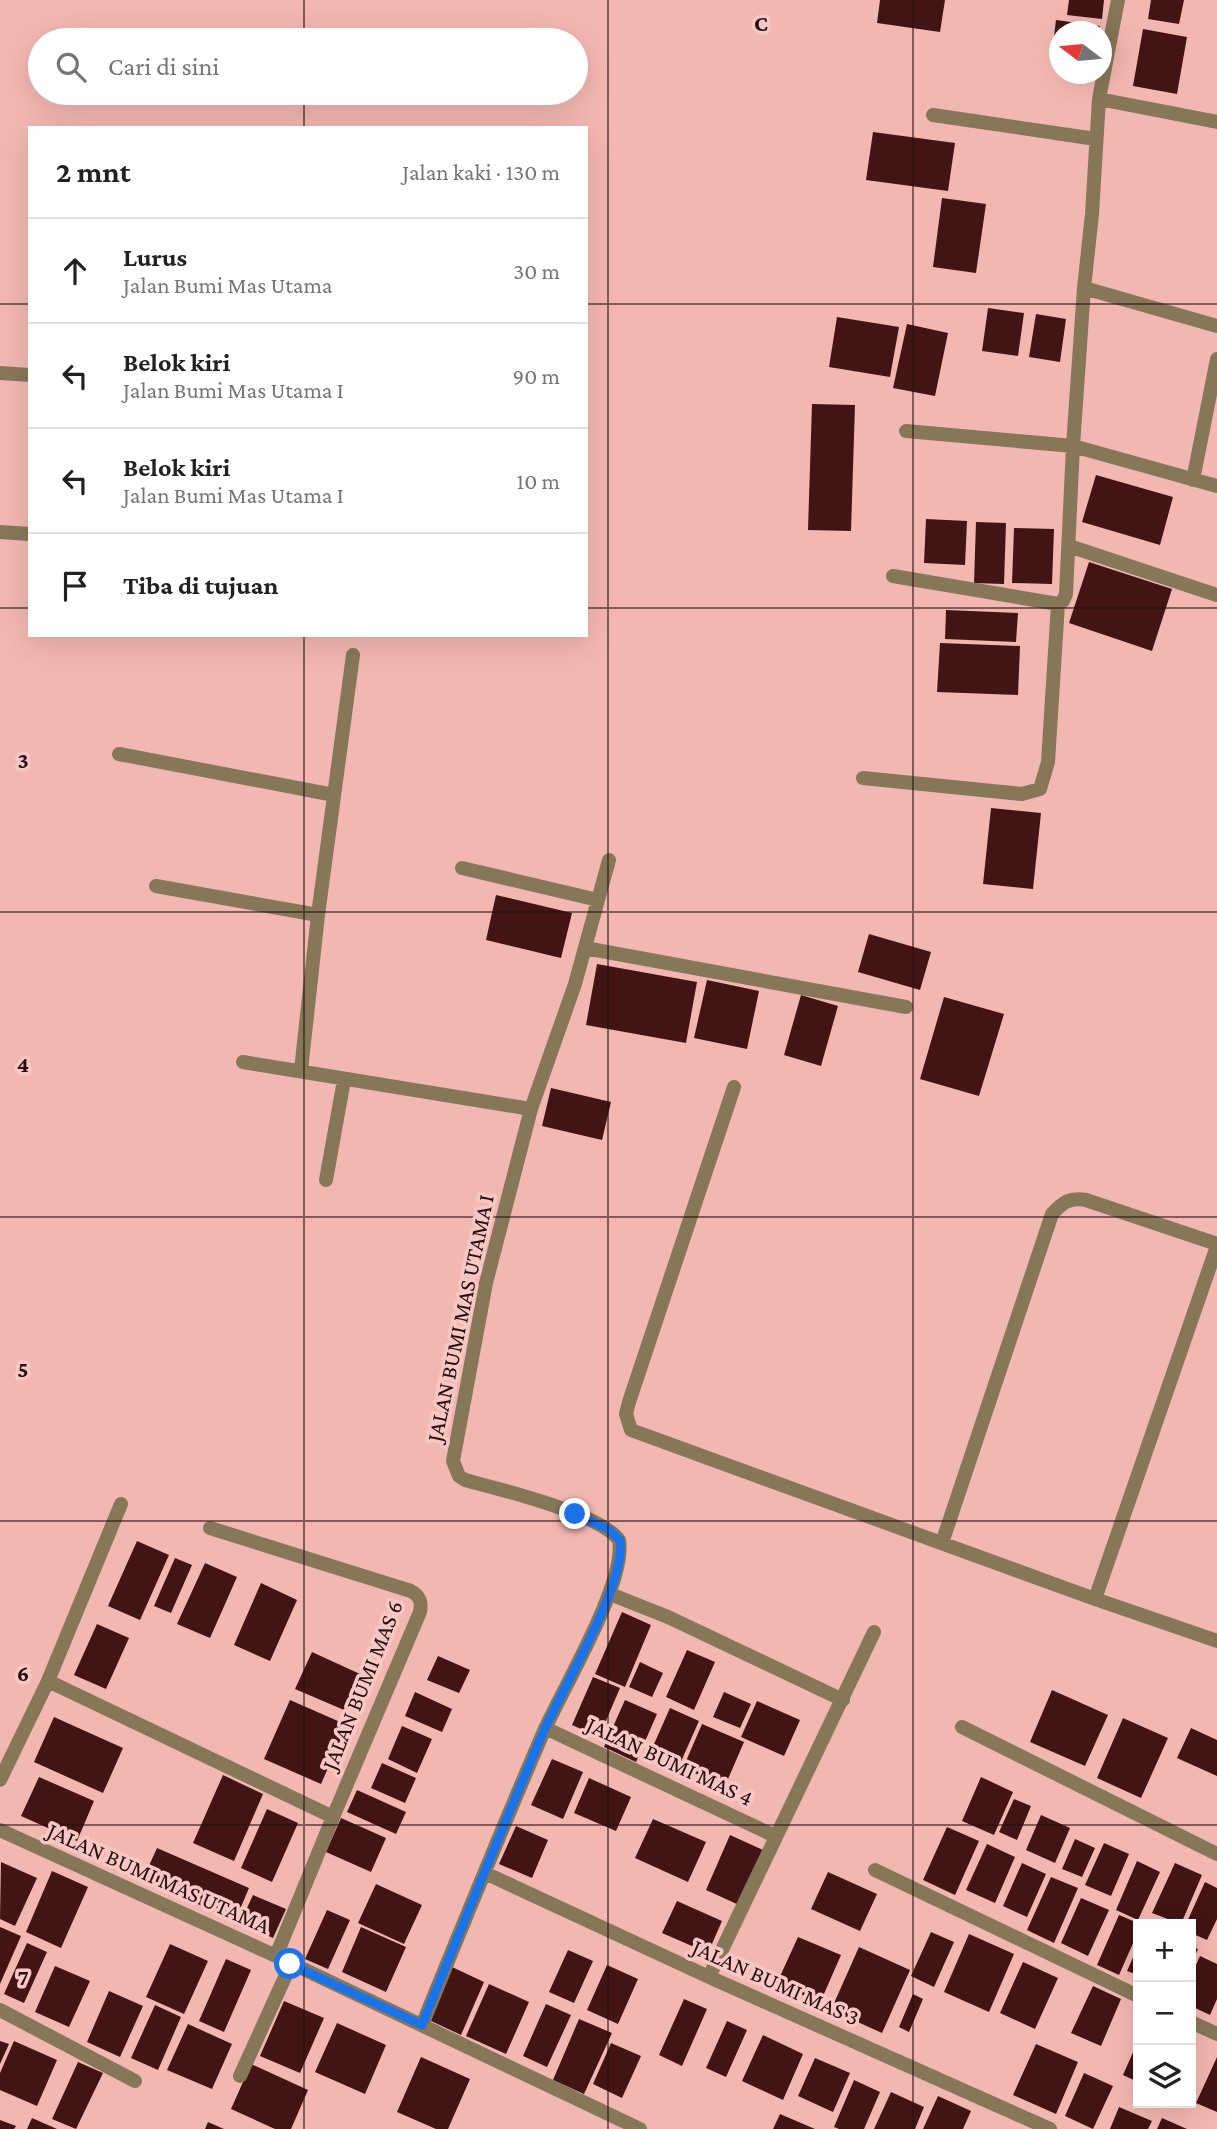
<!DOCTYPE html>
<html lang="id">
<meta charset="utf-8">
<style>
body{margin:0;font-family:"Crimson Pro",serif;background:#f6f6f6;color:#202124}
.controls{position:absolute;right:21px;bottom:21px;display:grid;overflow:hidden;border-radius:0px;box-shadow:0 7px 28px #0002}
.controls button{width:63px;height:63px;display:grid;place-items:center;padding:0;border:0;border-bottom:2px solid #e0e0e0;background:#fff;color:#202124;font:35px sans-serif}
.compass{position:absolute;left:1049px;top:21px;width:63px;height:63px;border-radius:50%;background:#fff;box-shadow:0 7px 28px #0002;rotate:286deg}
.stop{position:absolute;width:21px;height:21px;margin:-16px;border:5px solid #1a73e8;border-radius:50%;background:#fff}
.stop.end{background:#1a73e8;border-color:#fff;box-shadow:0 2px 7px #0008}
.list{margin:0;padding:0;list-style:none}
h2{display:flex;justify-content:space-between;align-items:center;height:91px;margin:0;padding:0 28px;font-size:30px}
h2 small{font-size:23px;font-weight:400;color:#757577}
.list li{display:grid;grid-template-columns:46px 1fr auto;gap:21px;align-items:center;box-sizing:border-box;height:105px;padding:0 28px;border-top:2px solid #e0e0e0}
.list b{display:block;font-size:26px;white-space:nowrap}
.list p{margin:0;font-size:23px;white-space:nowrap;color:#757577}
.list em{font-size:23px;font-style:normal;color:#757577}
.icon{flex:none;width:38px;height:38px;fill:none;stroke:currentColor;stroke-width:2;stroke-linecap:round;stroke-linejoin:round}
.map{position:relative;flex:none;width:1217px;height:2129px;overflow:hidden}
.search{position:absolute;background:#fff;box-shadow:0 7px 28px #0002;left:28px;top:28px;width:560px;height:77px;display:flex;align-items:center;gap:18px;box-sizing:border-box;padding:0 24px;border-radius:38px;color:#757577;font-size:26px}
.panel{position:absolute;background:#fff;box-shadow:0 7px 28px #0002;left:28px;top:126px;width:560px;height:511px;border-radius:0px}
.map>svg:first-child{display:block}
.building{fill:#421413}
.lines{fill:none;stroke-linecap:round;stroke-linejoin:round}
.minor{stroke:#877759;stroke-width:14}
.route{stroke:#1a73e8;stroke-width:9}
.grid{fill:none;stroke:#25100f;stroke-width:2;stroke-opacity:0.55}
.labels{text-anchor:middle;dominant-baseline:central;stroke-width:7;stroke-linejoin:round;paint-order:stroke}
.street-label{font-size:23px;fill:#25100f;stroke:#f9c7c3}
.grid-label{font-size:23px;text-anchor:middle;font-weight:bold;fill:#25100f;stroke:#f9c7c3;stroke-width:7;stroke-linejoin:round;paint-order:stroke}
</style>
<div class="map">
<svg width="1217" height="2129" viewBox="0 0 1217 2129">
<rect width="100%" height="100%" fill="#f3b7b2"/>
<!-- building -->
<path class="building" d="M880,0H945L940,32L877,23Z
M1069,0H1104L1102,19L1067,15Z
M1151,0H1184L1179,24L1148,19Z
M1056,20L1100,26L1099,32H1060V46L1053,45Z
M1143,29L1187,37L1177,94L1133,86Z
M873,132L955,143L948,191L866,180Z
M942,198L986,204L976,273L933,267Z
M988,308L1024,313L1018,356L982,351Z
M1036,314L1066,319L1060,362L1029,357Z
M837,317L899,327L890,377L829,367Z
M907,324L948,333L935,396L893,388Z
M812,404L855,405L851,531L808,530Z
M1096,475L1173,497L1160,545L1082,522Z
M926,519L967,521L965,565L924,563Z
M976,522L1006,523L1004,584L974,583Z
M1014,528L1054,529L1052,584L1012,583Z
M1089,562L1172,589L1152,651L1069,623Z
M946,610L1018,613L1016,642L945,639Z
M940,643L1020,646L1018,695L937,692Z
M991,808L1041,813L1033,889L983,884Z
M496,895L572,913L561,958L486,940Z
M869,934L931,952L920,990L858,972Z
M597,964L697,982L686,1043L586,1025Z
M707,980L759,991L747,1049L694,1038Z
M801,995L838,1006L821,1066L784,1055Z
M944,997L1004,1014L979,1096L920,1079Z
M551,1088L611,1102L602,1140L542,1126Z
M137,1541L169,1555L140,1620L108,1606Z
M175,1558L192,1565L171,1613L154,1606Z
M205,1563L237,1577L210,1638L177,1624Z
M261,1583L297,1600L270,1661L234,1645Z
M622,1612L651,1625L625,1687L595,1674Z
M97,1624L129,1638L106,1689L74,1675Z
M687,1650L715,1662L694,1710L666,1697Z
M312,1652L360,1674L344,1710L295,1689Z
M438,1656L470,1670L459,1693L427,1680Z
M640,1662L663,1673L652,1697L629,1687Z
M593,1677L620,1688L599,1737L572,1725Z
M1052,1690L1108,1715L1085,1766L1030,1742Z
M415,1692L452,1709L442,1732L405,1716Z
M724,1692L751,1704L740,1728L713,1717Z
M290,1700L347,1725L321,1784L264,1759Z
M625,1700L657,1714L636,1762L604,1747Z
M757,1701L800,1720L784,1756L741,1737Z
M670,1708L699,1721L679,1766L650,1753Z
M54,1717L123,1748L103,1793L34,1762Z
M1123,1718L1168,1738L1141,1798L1097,1778Z
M702,1724L744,1742L725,1786L683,1768Z
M402,1726L432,1739L417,1773L388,1759Z
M1191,1728L1217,1740V1776L1177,1758Z
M552,1759L583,1772L563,1819L531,1805Z
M382,1763L416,1778L405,1803L371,1788Z
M223,1775L263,1794L234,1861L193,1843Z
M39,1777L94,1801L77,1841L21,1816Z
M981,1777L1013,1792L994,1835L962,1821Z
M589,1778L631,1797L616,1831L574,1813Z
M357,1790L406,1812L396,1834L347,1812Z
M1014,1799L1031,1806L1017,1840L999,1832Z
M267,1809L298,1823L272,1882L241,1868Z
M1041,1815L1070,1828L1055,1863L1026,1850Z
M341,1818L386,1838L371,1872L326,1852Z
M653,1819L706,1842L688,1882L635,1858Z
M516,1826L548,1840L532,1878L499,1864Z
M947,1827L979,1841L955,1895L923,1880Z
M730,1835L763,1850L739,1905L706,1890Z
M1075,1839L1095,1848L1082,1877L1062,1869Z
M1104,1843L1129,1854L1111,1896L1085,1885Z
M987,1844L1015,1857L995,1903L966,1890Z
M157,1848L249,1888L235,1921L143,1879Z
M1137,1861L1160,1872L1138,1920L1116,1910Z
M1,1862L37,1878L15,1926L0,1919Z
M1022,1863L1046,1874L1027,1917L1003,1906Z
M1175,1863L1202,1875L1181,1924L1152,1913Z
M52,1871L88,1887L61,1948L26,1932Z
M828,1872L877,1894L860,1931L811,1909Z
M1051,1877L1078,1888L1054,1943L1027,1930Z
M1205,1882L1217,1888V1919L1207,1940L1191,1933V1924H1186Z
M376,1884L422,1905L404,1944L358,1923Z
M253,1895L286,1909L273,1938L240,1923Z
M1081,1898L1109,1910L1088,1956L1061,1943Z
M677,1901L722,1921L708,1953L662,1933Z
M327,1910L350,1920L328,1969L305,1959Z
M1119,1915L1138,1923V1932L1119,1975L1097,1965Z
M0,1927L21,1936L0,1984Z
M361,1927L406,1947L386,1992L342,1972Z
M931,1932L954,1942L934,1987L911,1976Z
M969,1934L1014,1954L989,2012L944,1992Z
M798,1937L841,1955L820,2003L777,1983Z
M27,1943L47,1952L24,2003L4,1994Z
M170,1944L208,1961L184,2014L146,1997Z
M1138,1946V1975L1127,1971Z
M1191,1946L1198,1949L1191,1965Z
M859,1947L910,1970L882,2033L831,2010Z
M568,1950L593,1961L574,2003L549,1992Z
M1200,1956L1217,1964V1999L1210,2015L1191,2006V1976Z
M226,1959L251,1970L224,2032L199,2021Z
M1023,1962L1058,1978L1035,2029L1000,2013Z
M607,1965L638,1979L618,2024L587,2010Z
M55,1966L90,1981L69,2027L35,2012Z
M452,1967L484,1982L461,2035L429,2020Z
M489,1984L529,2002L506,2054L466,2036Z
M1093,1986L1121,1999L1101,2046L1071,2033Z
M109,1991L143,2006L120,2057L87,2042Z
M913,1994L923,1999L909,2032L899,2027Z
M684,1999L707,2009L682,2066L659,2055Z
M284,2001L324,2018L300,2073L260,2056Z
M546,2004L571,2015L547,2067L523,2056Z
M155,2005L181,2017L158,2070L131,2058Z
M579,2019L612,2033L584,2094L553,2080Z
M727,2021L747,2030L726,2077L706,2068Z
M337,2023L386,2045L365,2094L315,2072Z
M188,2024L232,2044L212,2089L167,2070Z
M763,2035L803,2054L783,2100L742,2081Z
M0,2041L9,2044L0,2064Z
M14,2041L57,2060L37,2106L0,2090V2073Z
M1138,2041V2082L1123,2075Z
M611,2043L641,2056L622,2098L593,2084Z
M1036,2044L1078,2062L1056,2114L1013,2095Z
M421,2057L470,2079L448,2129H436L397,2112Z
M1217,2057V2112L1196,2103Z
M815,2058L850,2073L833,2112L798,2096Z
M78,2062L103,2073L76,2129L52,2119Z
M251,2064L308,2090L291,2129H275L231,2109Z
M1084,2073L1113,2086L1093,2129L1065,2116Z
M854,2080L880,2092L864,2129H839L834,2127Z
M891,2092L924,2107L915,2129H874Z
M938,2096L971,2111L963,2129H923Z
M1119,2107L1152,2121L1148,2129H1110Z
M780,2114L815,2129H773Z
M32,2118L57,2129H27Z
M1162,2118L1187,2129H1157Z
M0,2120L16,2126L14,2129H0Z
M208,2122L224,2129H205Z"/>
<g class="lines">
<!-- minor -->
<path class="minor" d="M1099,99L1217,122
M933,115L1096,139
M1084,288L1217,326
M0,373L30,375
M906,431L1073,446L1217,486
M1193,480L1217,359
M0,532L30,534
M1069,546L1217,595
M893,576L1058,604L1063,601L1066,594L1073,446L1084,288L1092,214L1099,99L1118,0
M119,754L334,795
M863,778L1022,794L1040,789L1048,762L1058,604
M462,868L598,900
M156,886L318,915
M585,948L906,1007
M243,1062L531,1109
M301,1070L318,915L353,655
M734,1087L629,1402L626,1414L631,1430L1095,1599L1217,1641
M326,1180L344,1080
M210,1528L411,1591C420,1596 422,1602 420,1612L333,1817L276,1956
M942,1543L1052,1214C1063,1202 1070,1197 1086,1200L1217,1244
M610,1594L668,1617L843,1700
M1095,1599L1217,1246
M48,1681L333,1817
M962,1727L1217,1854
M545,1728L775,1836
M0,1780L48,1681L121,1504
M0,1830L276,1956L640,2129
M875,1870L1138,1996
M485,1873L709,1977L1050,2129
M709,1977L874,1632
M0,2010L135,2081
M1191,2022L1217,2034
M422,2025C462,1927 502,1828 544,1731C563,1688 627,1582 619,1540C601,1514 499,1489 465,1480L459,1476L453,1461L486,1283L531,1109L575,984L609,860
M240,2076L291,1964"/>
</g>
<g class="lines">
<!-- route -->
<path class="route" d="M290,1964L422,2025C462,1927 502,1828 544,1731C563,1687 627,1583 620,1540L608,1529L575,1514"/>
</g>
<!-- grid -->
<path class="grid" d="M304,0V40M608,0V2129M913,0V2129M304,93V128M0,304H30M586,304H1217M0,608H30M586,608H1217M304,635V2129M0,912H1217M0,1217H1217M0,1521H1217M0,1825H1217"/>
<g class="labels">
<!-- street labels -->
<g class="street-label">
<text transform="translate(460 1318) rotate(-78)">JALAN BUMI MAS UTAMA I</text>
<text transform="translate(362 1685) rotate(-68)">JALAN BUMI MAS 6</text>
<text transform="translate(670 1761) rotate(25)">JALAN BUMI MAS 4</text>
<text transform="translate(159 1878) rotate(24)">JALAN BUMI MAS UTAMA</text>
<text transform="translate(776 1982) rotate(24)">JALAN BUMI MAS 3</text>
</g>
</g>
<g class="grid-label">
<text x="761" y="31">C</text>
<text x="23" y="768">3</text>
<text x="23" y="1072">4</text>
<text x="23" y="1377">5</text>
<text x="23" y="1681">6</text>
<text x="23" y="1985">7</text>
</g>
</svg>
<div class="controls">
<button>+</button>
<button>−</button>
<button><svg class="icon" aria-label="layers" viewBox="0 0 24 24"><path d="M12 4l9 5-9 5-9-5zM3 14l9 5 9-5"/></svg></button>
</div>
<svg class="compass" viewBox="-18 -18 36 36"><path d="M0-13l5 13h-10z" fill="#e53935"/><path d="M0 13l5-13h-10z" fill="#757577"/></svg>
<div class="stop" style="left:290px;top:1964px"></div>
<div class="stop end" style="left:575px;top:1514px"></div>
<div class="search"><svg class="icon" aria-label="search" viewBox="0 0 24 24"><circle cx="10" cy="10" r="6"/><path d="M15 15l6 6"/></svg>Cari di sini</div>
<section class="panel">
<h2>2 mnt<small>Jalan kaki · 130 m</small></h2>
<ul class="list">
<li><svg class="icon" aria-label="ahead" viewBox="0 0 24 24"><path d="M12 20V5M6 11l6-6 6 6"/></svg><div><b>Lurus</b><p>Jalan Bumi Mas Utama</p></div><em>30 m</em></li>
<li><svg class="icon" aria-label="left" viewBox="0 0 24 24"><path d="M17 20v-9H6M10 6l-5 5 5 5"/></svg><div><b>Belok kiri</b><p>Jalan Bumi Mas Utama I</p></div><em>90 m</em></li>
<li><svg class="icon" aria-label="left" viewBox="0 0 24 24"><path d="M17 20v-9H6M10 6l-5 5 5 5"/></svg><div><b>Belok kiri</b><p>Jalan Bumi Mas Utama I</p></div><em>10 m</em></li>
<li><svg class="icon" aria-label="arrive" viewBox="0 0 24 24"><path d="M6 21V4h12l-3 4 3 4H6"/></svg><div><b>Tiba di tujuan</b></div></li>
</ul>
</section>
</div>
